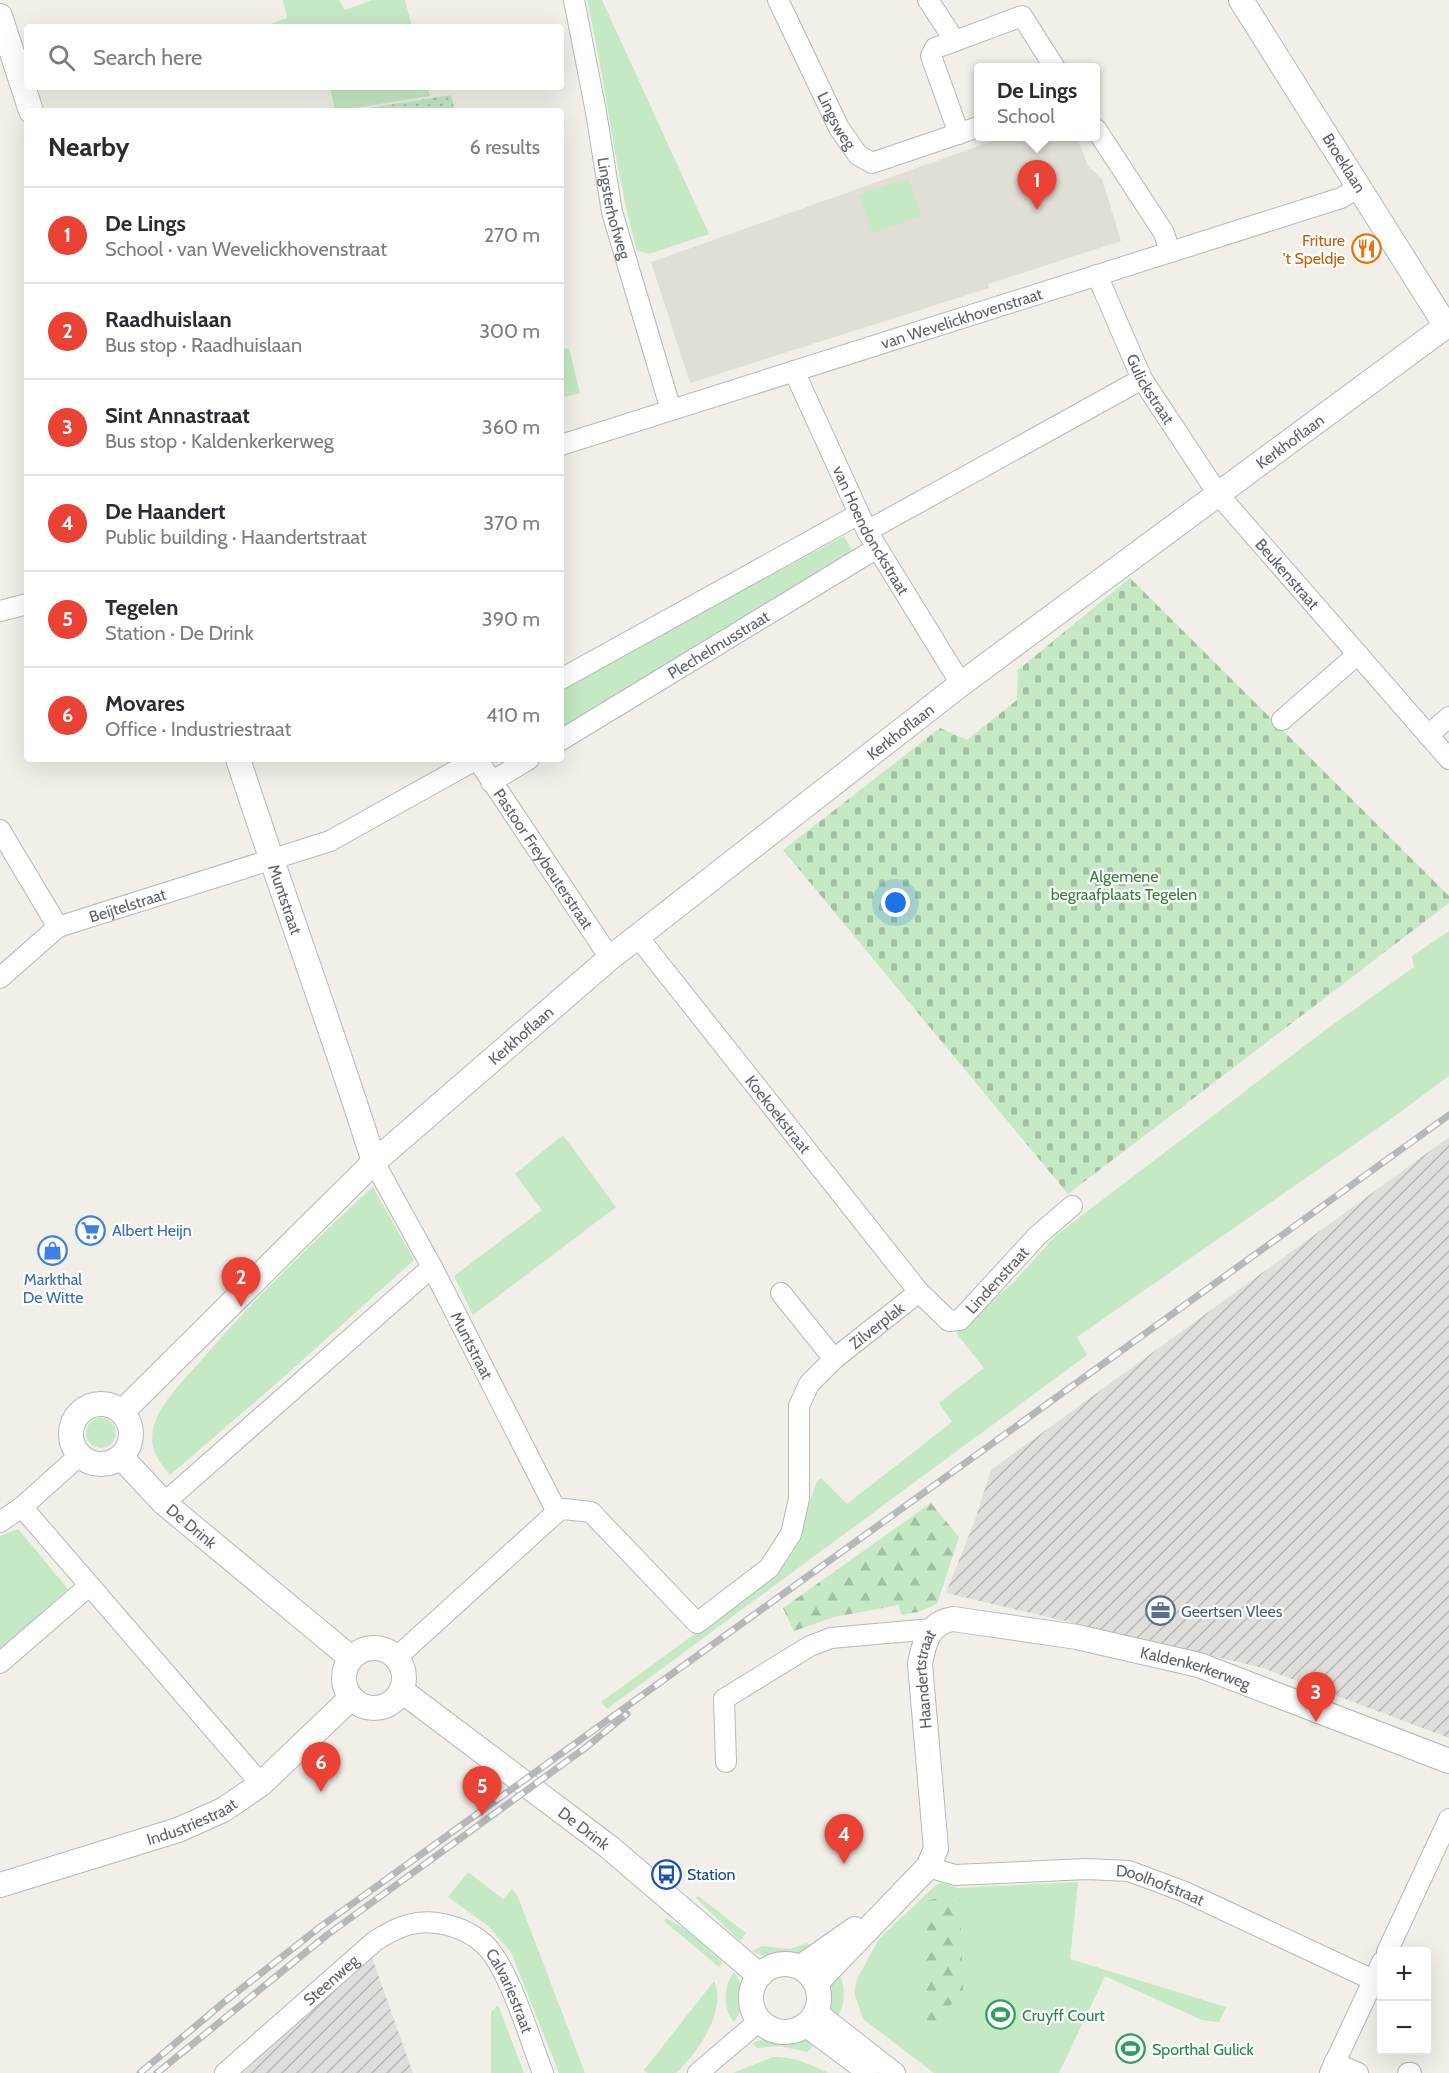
<!DOCTYPE html>
<meta charset="utf-8">
<style>
body{margin:0;font-family:Cabin,sans-serif;background:#f2f2f3;color:#2b2b33}
.controls{position:absolute;right:18px;bottom:18px;display:grid;overflow:hidden;border-radius:6px;box-shadow:0 6px 24px #0002}
.controls button{width:54px;height:54px;display:grid;place-items:center;padding:0;border:0;border-bottom:2px solid #e1e1e2;background:#fff;color:#2b2b33;font:30px sans-serif}
.you{position:absolute;left:896px;top:903px;width:21px;height:21px;margin:-15px;border:4px solid #fff;border-radius:50%;background:#1a73e8;box-shadow:0 0 0 9px #1a73e833}
.badge{display:grid;place-items:center;width:39px;height:39px;border-radius:50%;background:#ea4335;color:#fff;font-size:20px;font-weight:700}
.pin{position:absolute;translate:-50% -50px;filter:drop-shadow(0 2px 3px #0008)}
.pin::after{content:'';position:absolute;top:32px;width:21px;height:18px;background:inherit;clip-path:polygon(0 0,100% 0,50% 100%)}
.popup{position:absolute;left:974px;top:63px;width:126px;height:78px;box-sizing:border-box;display:grid;place-content:center;border-radius:6px;background:#fff;filter:drop-shadow(0 2px 4px #0005);font-size:20px;white-space:nowrap;color:#7c7c81}
.popup b{font-size:22px;color:#2b2b33}
.popup::after{content:'';position:absolute;left:50%;top:100%;margin-left:-12px;border:12px solid transparent;border-top-color:#fff}
.list{margin:0;padding:0;list-style:none}
h2{display:flex;justify-content:space-between;align-items:center;height:78px;margin:0;padding:0 24px;font-size:26px}
h2 small{font-size:20px;font-weight:400;color:#7c7c81}
.list li{display:grid;grid-template-columns:39px 1fr auto;gap:18px;align-items:center;box-sizing:border-box;height:96px;padding:0 24px;border-top:2px solid #e1e1e2}
.list b{display:block;font-size:22px;white-space:nowrap}
.list p{margin:0;font-size:20px;white-space:nowrap;color:#7c7c81}
.list em{font-size:20px;font-style:normal;color:#7c7c81}
.icon{flex:none;width:33px;height:33px;fill:none;stroke:currentColor;stroke-width:2;stroke-linecap:round;stroke-linejoin:round}
.map{position:relative;flex:none;width:1449px;height:2073px;overflow:hidden}
.search{position:absolute;background:#fff;box-shadow:0 6px 24px #0002;left:24px;top:24px;width:540px;height:66px;display:flex;align-items:center;gap:15px;box-sizing:border-box;padding:0 21px;border-radius:6px;color:#7c7c81;font-size:22px}
.panel{position:absolute;background:#fff;box-shadow:0 6px 24px #0002;left:24px;top:108px;width:540px;height:654px;border-radius:6px}
.map>svg:first-child{display:block}
.industrial{fill:url(#industrial-furrows)}
.education{fill:#e1ded6}
.green{fill:#c5e8c5}
.forest{fill:url(#forest-firs)}
.cemetery{fill:url(#cemetery-stones)}
.garden{fill:url(#garden-dots)}
.lines{fill:none;stroke-linecap:round;stroke-linejoin:round}
.minor-casing{stroke:#b5b8bc;stroke-width:22}
.tertiary-casing{stroke:#b5b8bc;stroke-width:26}
.minor{stroke:#fff;stroke-width:20}
.tertiary{stroke:#fff;stroke-width:24}
.rail-casing{stroke:#b6b7b8;stroke-width:7}
.rail{stroke:#fff;stroke-width:4.5;stroke-dasharray:14;stroke-linecap:butt}
.labels{text-anchor:middle;dominant-baseline:central;stroke-width:4.5;stroke-linejoin:round;paint-order:stroke}
.street-label{font-size:16px;fill:#5f6368;stroke:#fff}
.food-label{font-size:16px;fill:#c56008;stroke:#fff;text-anchor:end}
.park-label{font-size:16px;fill:#348238;stroke:#fff}
.shop-label{font-size:16px;fill:#366cbe;stroke:#fff;text-anchor:start}
.service-label{font-size:16px;fill:#4e5e75;stroke:#fff;text-anchor:start}
.transit-label{font-size:16px;fill:#164399;stroke:#fff;text-anchor:start}
.leisure-label{font-size:16px;fill:#27864d;stroke:#fff;text-anchor:start}
</style>
<div class="map">
<svg width="1449" height="2073" viewBox="0 0 1449 2073">
<defs>
<pattern id="industrial-furrows" width="10" height="10" patternUnits="userSpaceOnUse" patternTransform="scale(1.5)"><rect width="10" height="10" fill="#e0deda"/><path d="M-1 1l2-2M0 10L10 0M9 11l2-2" fill="none" stroke="#b9b8b5"/></pattern>
<pattern id="forest-firs" width="22" height="20" patternUnits="userSpaceOnUse" patternTransform="scale(1.5)"><rect width="22" height="20" fill="#c5e8c5"/><path d="M5 1l3.5 6h-7zM16 11l3.5 6h-7z" fill="#a3c0a4"/></pattern>
<pattern id="cemetery-stones" width="16" height="16" patternUnits="userSpaceOnUse" patternTransform="scale(1.5)"><rect width="16" height="16" fill="#c5e8c5"/><path d="M2 7V4a2 2 0 0 1 4 0v3zM10 15v-3a2 2 0 0 1 4 0v3z" fill="#a3c0a4"/></pattern>
<pattern id="garden-dots" width="8" height="8" patternUnits="userSpaceOnUse" patternTransform="scale(1.5)"><rect width="8" height="8" fill="#c5e8c5"/><path d="M2 2h.1M6 6h.1" fill="none" stroke="#a3c0a4" stroke-width="1.8" stroke-linecap="round"/></pattern>
</defs>
<rect width="100%" height="100%" fill="#f1efe8"/>
<!-- industrial -->
<path class="industrial" d="M1449,1137V1738L1263,1668L946,1593L974,1523L991,1470Z
M371,1955L413,2073H239Z"/>
<!-- education -->
<path class="education" d="M1004,137H1077L1088,166L1102,179L1121,241L988,284L989,288L690,383L651,262Z"/>
<!-- green -->
<path class="green" d="M283,0H339L345,10L373,0H405L412,27H263L287,18Z
M587,0H602L709,234L649,254L637,250C614,168 606,83 587,0Z
M330,87H427L430,96L335,111Z
M908,178L921,216L872,233L859,195Z
M569,348L580,393L561,398V350Z
M844,536L854,554L561,729V688Z
M1449,931V1076L1388,1121L1077,1337L1087,1355L607,1709L601,1702L765,1583L793,1552L817,1481L821,1478L847,1504L952,1422L939,1403L984,1368L956,1333L1016,1280L1055,1236L1324,1031L1414,967L1412,956Z
M563,1135L616,1207L473,1315L454,1276L542,1210L515,1174Z
M373,1187L414,1260L277,1383L170,1475C159,1461 149,1450 153,1430C158,1405 183,1381 199,1363C253,1300 312,1242 373,1187Z
M86 1433a15 15 0 1 1 30 0a15 15 0 1 1-30 0Z
M18,1529L68,1589L0,1650V1536Z
M468,1872L503,1899L512,1889L518,1897L585,2073H559L511,1952L487,1925L448,1897Z
M1078,1882L1070,1959L1226,2007L1219,2022L1202,2020L1105,1976L1059,2073H934L863,2019L854,1993L857,1979L879,1939L936,1885L941,1883L958,1888Z
M698,1896L746,1933L740,1941L696,1898Z
M666,1918L691,1933L722,1962L719,1967L664,1921Z
M807,1943L817,1949C798,1959 771,1961 752,1951L762,1946L790,1949Z
M836,1971C848,1984 845,2006 836,2020C820,2003 826,1989 836,1971Z
M734,1972C746,1988 745,2006 734,2022C723,2010 723,1985 734,1972Z
M714,1981C728,2010 697,2054 676,2073H647L644,2070Z
M498,2005L524,2073H491V2012Z
M770,2037H808L818,2042L807,2052L780,2046L757,2048L752,2043Z
M773,2057C794,2056 811,2065 829,2073H733Z"/>
<!-- forest -->
<path class="forest" d="M931,1503L959,1537L937,1604L918,1612L901,1615L899,1605L834,1617L794,1631L783,1608Z
M954,1895L960,1898L963,1990L937,2023L927,2022L921,1946L925,1901Z"/>
<!-- cemetery -->
<path class="cemetery" d="M1130,578L1449,896V903L1068,1194L783,850L940,728L967,740L1017,700L1018,670Z"/>
<!-- garden -->
<path class="garden" d="M451,95L455,111H350Z"/>
<g class="lines">
<defs>
<g id="minor">
<path id="s1" d="M574,0L596,112L612,212L671,410"/>
<path id="s2" d="M778,0L839,128L858,155L872,163L978,127"/>
<path d="M928,0L955,41L1022,16L1055,68"/>
<path d="M955,41L935,48L931,56L959,134"/>
<path d="M1096,129L1164,233L1170,252"/>
<path id="s3" d="M1097,275L1142,379L1218,494L1449,759"/>
<path id="s4" d="M794,371L867,531L961,684"/>
<path id="s5" d="M561,445L1341,198L1359,187"/>
<path d="M867,531L1142,379"/>
<path d="M0,611L27,604"/>
<path d="M561,679L859,514"/>
<path d="M1282,720L1358,654"/>
<path d="M1428,735L1449,717"/>
<path id="s6" d="M561,740L877,548"/>
<path id="s7" d="M477,759L610,958"/>
<path d="M491,782L529,759"/>
<path d="M0,830L58,927"/>
<path id="s8" d="M638,937L919,1292L949,1321L960,1320L1037,1236L1072,1206"/>
<path id="s9" d="M0,978L58,927L330,841L477,759"/>
<path id="s10" d="M374,1162L432,1267L557,1512L564,1509L591,1512L697,1623L769,1568L791,1534L799,1499V1406L809,1384L834,1359L919,1292"/>
<path d="M781,1293L834,1359"/>
<path d="M164,1503L432,1267"/>
<path d="M22,1507L261,1784"/>
<path d="M0,1522L22,1507L80,1455"/>
<path d="M397,1657L557,1512"/>
<path d="M0,1663L89,1586"/>
<path d="M726,1762L724,1699L810,1646L831,1638L932,1629"/>
<path id="s11" d="M928,1867L955,1875L1087,1869L1129,1871L1185,1892L1373,1980"/>
<path d="M1387,1952L1449,1819"/>
<path d="M817,2012L895,2073"/>
<path d="M805,2026L868,2073"/>
<path d="M1334,2063L1358,2073"/>
<path id="s12" d="M225,2073L375,1941C397,1927 417,1918 443,1924C458,1927 473,1934 484,1944C509,1967 530,2040 543,2073"/>
<path d="M698,2073L759,2021"/>
<path d="M1330,2073L1382,1962"/>
<path d="M1408,2073H1411"/>
</g>
<g id="tertiary">
<path d="M0,16L31,111"/>
<path id="s13" d="M238,759C282,894 331,1026 374,1162"/>
<circle cx="101" cy="1434" r="30"/>
<path id="s14" d="M122,1412L374,1162L610,958L961,684L1446,326L1241,0"/>
<path id="s15" d="M121,1457L164,1503L351,1658"/>
<circle cx="374" cy="1678" r="30"/>
<path id="s16" d="M402,1691L609,1847L759,1975"/>
<path id="s17" d="M0,1885L178,1830L223,1810L261,1784L351,1698"/>
<circle cx="785" cy="1998" r="34"/>
<path d="M801,1967L855,1929"/>
<path id="s18" d="M816,1983L928,1867L936,1849L920,1664C924,1643 928,1623 953,1619L1077,1637L1199,1665L1449,1761"/>
</g>
</defs>
<!-- minor casing -->
<use href="#minor" class="minor-casing"/>
<!-- tertiary casing -->
<use href="#tertiary" class="tertiary-casing"/>
<!-- minor -->
<use href="#minor" class="minor"/>
<!-- tertiary -->
<use href="#tertiary" class="tertiary"/>
<defs>
<path id="rail" d="M140,2073L223,2003L320,1927L1449,1115
M157,2073L327,1935L585,1748L627,1714"/>
</defs>
<!-- rail casing -->
<use href="#rail" class="rail-casing"/>
<!-- rail -->
<use href="#rail" class="rail"/>
</g>
<!-- icons -->
<defs>
<symbol id="restaurant-ring" viewBox="-11 -11 22 22"><circle r="9.5" fill="#fff" stroke="#e8710a" stroke-width="1.5"/><path d="M-5-6h1v4h1v-4h1v4h1v-4h1v5L-1.5 .5V6h-2V.5L-5-1ZM5-6V6H3V1.5H1.5Q1.5-4 5-6Z" fill="#e8710a"/></symbol>
<symbol id="supermarket-ring" viewBox="-11 -11 22 22"><circle r="9.5" fill="#fff" stroke="#3f7fe0" stroke-width="1.5"/><path d="M-6-5.5h2.5l.6 2H6L4.5 2H-2.5L-4.4-4H-6ZM-1.5 3.2a1.3 1.3 0 1 0 .1 0ZM3 3.2a1.3 1.3 0 1 0 .1 0Z" fill="#3f7fe0"/></symbol>
<symbol id="shop-ring" viewBox="-11 -11 22 22"><circle r="9.5" fill="#fff" stroke="#3f7fe0" stroke-width="1.5"/><path d="M-5-2.5h2.3a2.7 3.5 0 0 1 5.4 0H5L5.5 6h-11ZM-1.5-2.5h3a1.5 2.3 0 0 0-3 0Z" fill="#3f7fe0"/></symbol>
<symbol id="office-ring" viewBox="-11 -11 22 22"><circle r="9.5" fill="#fff" stroke="#5c6f8a" stroke-width="1.5"/><path d="M-6-3h4V-5.5h4V-3h4V5H-6ZM-1-4.5V-3h2v-1.5ZM-6 0V1H6V0Z" fill="#5c6f8a"/></symbol>
<symbol id="bus-ring" viewBox="-11 -11 22 22"><circle r="9.5" fill="#fff" stroke="#1a4fb4" stroke-width="1.5"/><path d="M-5-6H5V4H4V6H2V4H-2V6H-4V4H-5ZM-3.5-4V0h7V-4ZM-3.5 1.2v1.5H-2V1.2ZM2 1.2v1.5H3.5V1.2Z" fill="#1a4fb4"/></symbol>
<symbol id="stadium-ring" viewBox="-11 -11 22 22"><circle r="9.5" fill="#fff" stroke="#2e9e5b" stroke-width="1.5"/><path d="M0-5a6.5 5 0 1 0 0 10a6.5 5 0 1 0 0-10ZM-3.5-1.8h7v3.6h-7Z" fill="#2e9e5b"/></symbol>
</defs>
<g fill-rule="evenodd">
<use href="#restaurant-ring" x="1350" y="232" width="33" height="33"/>
<use href="#supermarket-ring" x="74" y="1214" width="33" height="33"/>
<use href="#shop-ring" x="36" y="1234" width="33" height="33"/>
<use href="#office-ring" x="1144" y="1594" width="33" height="33"/>
<use href="#bus-ring" x="650" y="1858" width="33" height="33"/>
<use href="#stadium-ring" x="984" y="1998" width="33" height="33"/>
<use href="#stadium-ring" x="1114" y="2032" width="33" height="33"/>
</g>
<g class="labels">
<!-- street labels -->
<g class="street-label">
<text stroke="none"><textPath href="#s2" startOffset="134">Lingsweg</textPath></text>
<text transform="translate(1344 163) rotate(58)">Broeklaan</text>
<text stroke="none"><textPath href="#s1" startOffset="212">Lingsterhofweg</textPath></text>
<text stroke="none"><textPath href="#s5" startOffset="420">van Wevelickhovenstraat</textPath></text>
<text stroke="none"><textPath href="#s3" startOffset="126">Gulickstraat</textPath></text>
<text stroke="none"><textPath href="#s14" startOffset="1521">Kerkhoflaan</textPath></text>
<text stroke="none"><textPath href="#s4" startOffset="177">van Hoendonckstraat</textPath></text>
<text stroke="none"><textPath href="#s3" startOffset="357">Beukenstraat</textPath></text>
<text stroke="none"><textPath href="#s6" startOffset="184">Plechelmusstraat</textPath></text>
<text stroke="none"><textPath href="#s14" startOffset="1035">Kerkhoflaan</textPath></text>
<text stroke="none"><textPath href="#s7" startOffset="120">Pastoor Freybeuterstraat</textPath></text>
<text stroke="none"><textPath href="#s13" startOffset="148">Muntstraat</textPath></text>
<text stroke="none"><textPath href="#s9" startOffset="150">Beijtelstraat</textPath></text>
<text stroke="none"><textPath href="#s14" startOffset="549">Kerkhoflaan</textPath></text>
<text stroke="none"><textPath href="#s8" startOffset="226">Koekoekstraat</textPath></text>
<text stroke="none"><textPath href="#s8" startOffset="560">Lindenstraat</textPath></text>
<text stroke="none"><textPath href="#s10" startOffset="957">Zilverplak</textPath></text>
<text stroke="none"><textPath href="#s10" startOffset="208">Muntstraat</textPath></text>
<text stroke="none"><textPath href="#s15" startOffset="99">De Drink</textPath></text>
<text stroke="none"><textPath href="#s18" startOffset="675">Kaldenkerkerweg</textPath></text>
<text stroke="none"><textPath href="#s18" startOffset="352">Haandertstraat</textPath></text>
<text stroke="none"><textPath href="#s17" startOffset="202">Industriestraat</textPath></text>
<text stroke="none"><textPath href="#s16" startOffset="228">De Drink</textPath></text>
<text stroke="none"><textPath href="#s11" startOffset="236">Doolhofstraat</textPath></text>
<text stroke="none"><textPath href="#s12" startOffset="141">Steenweg</textPath></text>
<text stroke="none"><textPath href="#s12" startOffset="372">Calvariestraat</textPath></text>
</g>
<!-- food labels -->
<g class="food-label">
<text x="1345" y="240">Friture<tspan x="1345" dy="18">'t Speldje</tspan></text>
</g>
<!-- park labels -->
<g class="park-label">
<text x="1124" y="876">Algemene<tspan x="1124" dy="18">begraafplaats Tegelen</tspan></text>
</g>
<!-- shop labels -->
<g class="shop-label">
<text x="112" y="1230">Albert Heijn</text>
<text x="53" y="1279" text-anchor="middle">Markthal<tspan x="53" dy="18">De Witte</tspan></text>
</g>
<!-- service labels -->
<g class="service-label">
<text x="1181" y="1611">Geertsen Vlees</text>
</g>
<!-- transit labels -->
<g class="transit-label">
<text x="687" y="1874">Station</text>
</g>
<!-- leisure labels -->
<g class="leisure-label">
<text x="1022" y="2015">Cruyff Court</text>
<text x="1152" y="2049">Sporthal Gulick</text>
</g>
</g>
</svg>
<div class="controls">
<button>+</button>
<button>−</button>
</div>
<div class="you"></div>
<div class="pin badge" style="left:1037px;top:210px">1</div>
<div class="popup"><b>De Lings</b>School</div>
<div class="pin badge" style="left:241px;top:1307px">2</div>
<div class="pin badge" style="left:1316px;top:1722px">3</div>
<div class="pin badge" style="left:844px;top:1864px">4</div>
<div class="pin badge" style="left:482px;top:1816px">5</div>
<div class="pin badge" style="left:321px;top:1792px">6</div>
<div class="search"><svg class="icon" aria-label="search" viewBox="0 0 24 24"><circle cx="10" cy="10" r="6"/><path d="M15 15l6 6"/></svg>Search here</div>
<section class="panel">
<h2>Nearby<small>6 results</small></h2>
<ul class="list">
<li><span class="badge">1</span><div><b>De Lings</b><p>School · van Wevelickhovenstraat</p></div><em>270 m</em></li>
<li><span class="badge">2</span><div><b>Raadhuislaan</b><p>Bus stop · Raadhuislaan</p></div><em>300 m</em></li>
<li><span class="badge">3</span><div><b>Sint Annastraat</b><p>Bus stop · Kaldenkerkerweg</p></div><em>360 m</em></li>
<li><span class="badge">4</span><div><b>De Haandert</b><p>Public building · Haandertstraat</p></div><em>370 m</em></li>
<li><span class="badge">5</span><div><b>Tegelen</b><p>Station · De Drink</p></div><em>390 m</em></li>
<li><span class="badge">6</span><div><b>Movares</b><p>Office · Industriestraat</p></div><em>410 m</em></li>
</ul>
</section>
</div>
